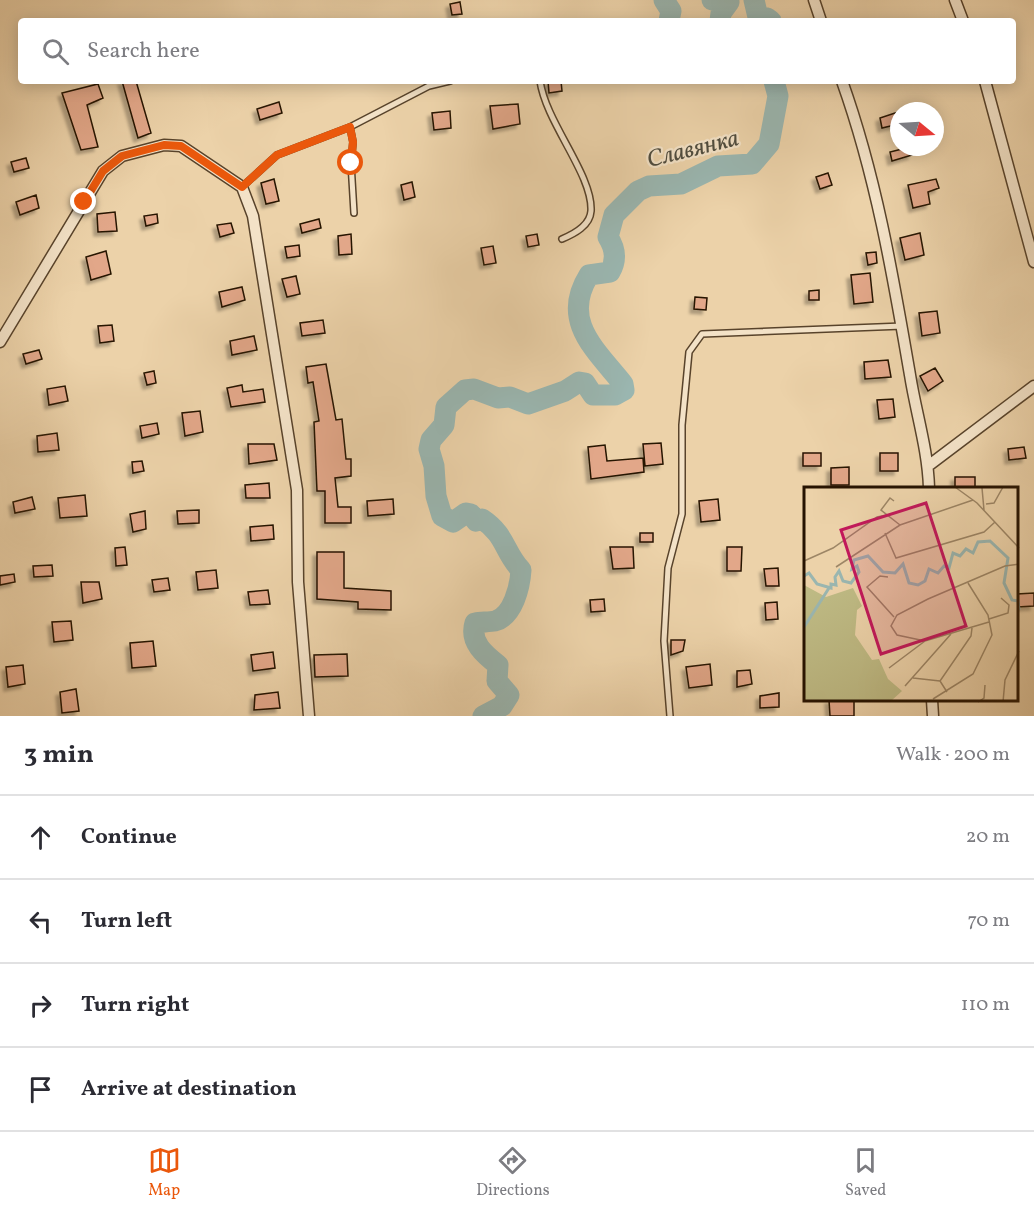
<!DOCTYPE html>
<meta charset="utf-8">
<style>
body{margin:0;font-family:Vollkorn,serif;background:#f2f2f3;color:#2b2b33}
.compass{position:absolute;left:890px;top:102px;width:54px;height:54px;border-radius:50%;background:#fff;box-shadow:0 3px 15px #0003;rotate:108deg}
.stop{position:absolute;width:18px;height:18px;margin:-14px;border:4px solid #ea580c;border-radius:50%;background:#fff}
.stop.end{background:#ea580c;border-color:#fff;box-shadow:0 2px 6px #0008}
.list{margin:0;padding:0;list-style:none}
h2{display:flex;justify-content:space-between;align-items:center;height:78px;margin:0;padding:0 24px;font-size:26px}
h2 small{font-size:20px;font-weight:400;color:#7c7c81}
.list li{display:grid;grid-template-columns:39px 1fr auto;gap:18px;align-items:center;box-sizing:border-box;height:84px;padding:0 24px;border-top:2px solid #e1e1e2}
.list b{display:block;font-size:22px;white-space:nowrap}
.list em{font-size:20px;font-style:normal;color:#7c7c81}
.icon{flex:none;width:33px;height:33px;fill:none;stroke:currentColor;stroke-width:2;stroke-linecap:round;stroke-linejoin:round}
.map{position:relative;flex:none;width:1034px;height:716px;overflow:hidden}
.search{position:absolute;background:#fff;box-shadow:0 3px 15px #0003;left:18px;right:18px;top:18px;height:66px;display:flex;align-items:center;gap:15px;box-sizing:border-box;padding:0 21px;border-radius:6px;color:#7c7c81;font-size:22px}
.sheet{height:414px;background:#fff}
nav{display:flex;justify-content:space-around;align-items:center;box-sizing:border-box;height:84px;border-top:2px solid #e1e1e2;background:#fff;font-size:16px;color:#7c7c81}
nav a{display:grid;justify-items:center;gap:3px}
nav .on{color:#ea580c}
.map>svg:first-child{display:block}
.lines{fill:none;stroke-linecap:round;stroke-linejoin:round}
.river{stroke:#9ab6b0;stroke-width:21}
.building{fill:#e2a789;stroke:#261301;stroke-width:1.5;filter:url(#shadow)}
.lane-casing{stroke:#58432b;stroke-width:8}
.street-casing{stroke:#58432b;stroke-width:13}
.lane{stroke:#f3e2c7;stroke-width:5}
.street{stroke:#f3e2c7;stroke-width:10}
.route{stroke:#ea580c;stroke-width:8}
.labels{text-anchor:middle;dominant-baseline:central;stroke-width:4.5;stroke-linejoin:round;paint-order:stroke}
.water-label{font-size:24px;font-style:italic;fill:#4f4c3e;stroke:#f3e2c7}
.inset-river{fill:none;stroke:#9ab6b0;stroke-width:3}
.inset-road{fill:none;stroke:#9d8666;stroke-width:1.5}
.view{fill:#c2185b;fill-opacity:0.15;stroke:#c2185b;stroke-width:3}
.inset-edge{fill:none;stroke:#261301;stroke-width:3}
</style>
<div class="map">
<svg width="1034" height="716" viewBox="0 0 1034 716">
<defs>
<filter id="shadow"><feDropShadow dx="-4" dy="4" stdDeviation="1.5" flood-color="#0004"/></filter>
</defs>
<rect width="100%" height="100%" fill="#ecd2a9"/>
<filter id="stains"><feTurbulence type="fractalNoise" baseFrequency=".00333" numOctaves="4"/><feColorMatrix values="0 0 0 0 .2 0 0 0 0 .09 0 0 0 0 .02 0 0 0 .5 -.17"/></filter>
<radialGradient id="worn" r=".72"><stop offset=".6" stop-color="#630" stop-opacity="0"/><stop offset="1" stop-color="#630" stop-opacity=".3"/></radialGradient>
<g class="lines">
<!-- river -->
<path class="river" d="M664,0L671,11L669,21
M712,0L729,2L721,13L720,21
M754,0L758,17L767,18L771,21
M483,716L502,706L509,695L497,681L498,665C485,655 469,642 475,623C481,622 489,622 495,621C513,616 520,587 521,570C504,552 506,535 482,519L476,521L471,514L466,513L453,522L442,516L436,496L434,466L429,449L431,440L444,425L446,407L465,390L474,389L498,398L510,397L528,404L565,391L579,382L585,383L593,395H615L624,390L623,384C596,350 560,321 589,275L610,272C617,260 615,248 608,237L614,215L638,191L649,186L681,184L718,166L752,164L769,144L778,96L774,81"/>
</g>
<!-- building -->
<path class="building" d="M460,2L462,14L452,15L450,4Z
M122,81H136L151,133L138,138Z
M548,81H561L562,91L549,93Z
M98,84L103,98L87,105L98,147L81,150L62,93Z
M279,102L282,113L260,120L257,109Z
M518,104L520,124L493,129L490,106Z
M450,111L451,128L434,130L432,113Z
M898,112L899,124L882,128L880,118Z
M910,147L912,155L892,161L890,152Z
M26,158L29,168L14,172L11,162Z
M828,173L832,185L820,189L816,177Z
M274,179L279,201L266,204L261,183Z
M936,179L939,188L928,192L930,204L913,208L908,185Z
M412,182L415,197L404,200L401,185Z
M36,195L39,208L20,215L16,202Z
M115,212L117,231L98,232L97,214Z
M157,214L158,223L146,226L144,216Z
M319,219L321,228L302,233L300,224Z
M231,223L234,233L220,237L217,225Z
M920,233L924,255L905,260L900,238Z
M351,234L352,254L339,255L338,236Z
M537,234L539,245L528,247L526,236Z
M299,245L300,256L287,258L285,247Z
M493,246L496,263L484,265L481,248Z
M106,251L111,274L91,280L86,257Z
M876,252L877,263L868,265L866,253Z
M870,273L873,302L854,304L851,275Z
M296,276L300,294L287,297L282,279Z
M242,287L245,300L222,307L219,292Z
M819,290V300H809V291Z
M695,297L707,298L706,310L694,309Z
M937,311L940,333L922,336L919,313Z
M323,320L325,333L302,336L300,323Z
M112,325L114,341L100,343L98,326Z
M254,336L257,350L232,355L230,341Z
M39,350L42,359L26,364L23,354Z
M888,360L891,377L865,379L864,362Z
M326,364L336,420L342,419L346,459H351V476L335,478L338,507H351V523H325V491H317L314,422L319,421L313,382L308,383L306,367Z
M935,368L943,381L928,391L920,376Z
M154,371L156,383L147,385L144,373Z
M242,385L243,392L263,389L265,402L231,407L227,388Z
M65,386L68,401L49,405L47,389Z
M893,399L895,417L879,419L877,400Z
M200,411L203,432L185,436L182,413Z
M157,423L159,434L142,438L140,426Z
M57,433L59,450L38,452L37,436Z
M661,443L663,464L645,466L643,444Z
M248,444H274L277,460L249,464Z
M605,445L607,461L643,458L644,472L591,479L588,447Z
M1024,447L1026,458L1009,460L1008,449Z
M803,453H821V466H803Z
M880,453H898V471H880Z
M142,461L144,471L133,473L132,462Z
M849,467V485H831V468Z
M955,477H975V488H955Z
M269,483L270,498H246L245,485Z
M85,495L87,516L60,518L58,498Z
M32,497L35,509L15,513L13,502Z
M393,499L394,514L368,516L367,501Z
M718,499L720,520L701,522L699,501Z
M199,510V523L178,524L177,511Z
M145,511L146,529L133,532L130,514Z
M273,525L274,539L251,541L250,527Z
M640,533H653V542H640Z
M125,547L127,565L116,566L115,548Z
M610,547H633L634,568L613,569Z
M727,547H742L741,571H727Z
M317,552H344V588L391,591V610L358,609V602L317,599Z
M52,565L53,576L34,577L33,566Z
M778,568L779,586H766L764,569Z
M216,570L218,588L198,590L196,572Z
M14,574L15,582L0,585V576Z
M168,578L170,590L154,592L152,580Z
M81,582H99L102,599L83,603Z
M268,590L270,604L250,605L248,592Z
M1034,593V606L1017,607V594Z
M604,599L605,611L591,612L590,600Z
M777,602L778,619L766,620L765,603Z
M71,621L73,640L54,642L52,622Z
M671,640H685L683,651L671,655Z
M153,641L156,666L132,668L130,643Z
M273,652L275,668L253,671L251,655Z
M347,654L348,676L315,677L314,655Z
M710,664L712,685L689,688L686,667Z
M23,665L25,684L8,687L6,667Z
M750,670L752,684L737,687V671Z
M76,689L79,711L62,713L60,692Z
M278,692L280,708L254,710L255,695Z
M779,693V707L760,708V696Z
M829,700H854V716H830Z"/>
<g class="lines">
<defs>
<path id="lane" d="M540,81C546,123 593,175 591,211C590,226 574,234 562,239
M350,127L353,142L351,163L354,213
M242,187L277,155L350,127L429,86L450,81
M670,716L664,641L668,568L682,514V425L689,352L702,334L903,326"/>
<path id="street" d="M814,0L821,21
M955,0L963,21
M842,81C876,176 893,276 910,375C916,413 928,450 929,488
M985,81L1034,262
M0,342L103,171L122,156L164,145L181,146L242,187L253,216L297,490L298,582L309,716
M928,466L1034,386
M932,700L933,716"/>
</defs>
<!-- lane casing -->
<use href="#lane" class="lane-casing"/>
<!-- street casing -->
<use href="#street" class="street-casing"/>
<!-- lane -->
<use href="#lane" class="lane"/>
<!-- street -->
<use href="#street" class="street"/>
</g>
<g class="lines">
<!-- route -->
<path class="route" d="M84,202L103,171L122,156L164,145L181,146L242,187L277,155L350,127L353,142L351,163"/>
</g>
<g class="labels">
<!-- water labels -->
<g class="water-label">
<text transform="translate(693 150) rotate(-14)">Славянка</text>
</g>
</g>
<!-- overview -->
<g transform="translate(804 487)">
<rect width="214" height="214" fill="#ecd2a9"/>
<path d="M0,98L22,110L49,101L58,119L53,123L51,148L68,173L75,172L84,192L98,204L87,214H0Z" fill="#beba84"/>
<path class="inset-river" d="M0,89L5,86L13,97L27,101V97L32,98L31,90L35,84L39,94L47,96L55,85L53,79L48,82L50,73L64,69L79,85L91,86L99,77L105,96L114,98L121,94L125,82L134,86L140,79L145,81L149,66L156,69L162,62L169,66L174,55L186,54L204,71L200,96L208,113L214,114L215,123M0,140L25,101"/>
<path class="inset-road" d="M151,0L173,16L215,61M178,1L180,23M90,14L86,11L77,23L96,38M182,17L190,16L199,0M81,46L92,71L180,45L191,35M0,74L29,61L73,30L83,28M32,80L96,38L169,13M84,90L76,89L63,100L90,130M185,132L204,126L205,118L197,111M185,135L121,154L93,148L87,139L93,128L124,112L201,79L215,77M85,181L121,154M109,191L136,194M101,199L147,147M143,205L136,194L167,149L168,141M129,212L169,187L188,148L184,128L164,96M174,215L180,211L181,198M199,215L201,193L215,164"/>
<path class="view" d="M122,16L162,139L77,167L37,43Z"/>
<rect width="214" height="214" class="inset-edge"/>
</g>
<rect width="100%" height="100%" filter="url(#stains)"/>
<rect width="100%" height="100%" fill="url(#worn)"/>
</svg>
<svg class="compass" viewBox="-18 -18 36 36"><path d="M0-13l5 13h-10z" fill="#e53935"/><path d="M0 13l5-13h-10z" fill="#7c7c81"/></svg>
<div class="stop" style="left:351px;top:163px"></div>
<div class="stop end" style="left:84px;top:202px"></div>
<div class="search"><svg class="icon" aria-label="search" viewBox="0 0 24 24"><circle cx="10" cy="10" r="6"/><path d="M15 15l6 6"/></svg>Search here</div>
</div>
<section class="sheet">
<h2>3 min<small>Walk · 200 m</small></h2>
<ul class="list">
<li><svg class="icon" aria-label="ahead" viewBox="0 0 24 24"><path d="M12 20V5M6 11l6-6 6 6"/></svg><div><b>Continue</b></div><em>20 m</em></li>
<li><svg class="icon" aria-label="left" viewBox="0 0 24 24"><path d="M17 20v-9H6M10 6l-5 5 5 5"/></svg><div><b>Turn left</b></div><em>70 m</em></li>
<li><svg class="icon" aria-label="right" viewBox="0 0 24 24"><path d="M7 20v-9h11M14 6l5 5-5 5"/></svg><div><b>Turn right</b></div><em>110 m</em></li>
<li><svg class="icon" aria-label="arrive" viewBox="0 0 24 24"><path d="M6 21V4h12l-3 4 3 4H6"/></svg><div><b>Arrive at destination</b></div></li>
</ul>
</section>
<nav>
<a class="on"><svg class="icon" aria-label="map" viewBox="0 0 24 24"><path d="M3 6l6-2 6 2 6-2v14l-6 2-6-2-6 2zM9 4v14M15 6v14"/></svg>Map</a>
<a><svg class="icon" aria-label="directions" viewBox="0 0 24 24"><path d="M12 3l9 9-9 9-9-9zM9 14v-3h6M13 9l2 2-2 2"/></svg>Directions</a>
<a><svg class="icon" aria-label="saved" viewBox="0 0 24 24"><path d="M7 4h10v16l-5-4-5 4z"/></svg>Saved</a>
</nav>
